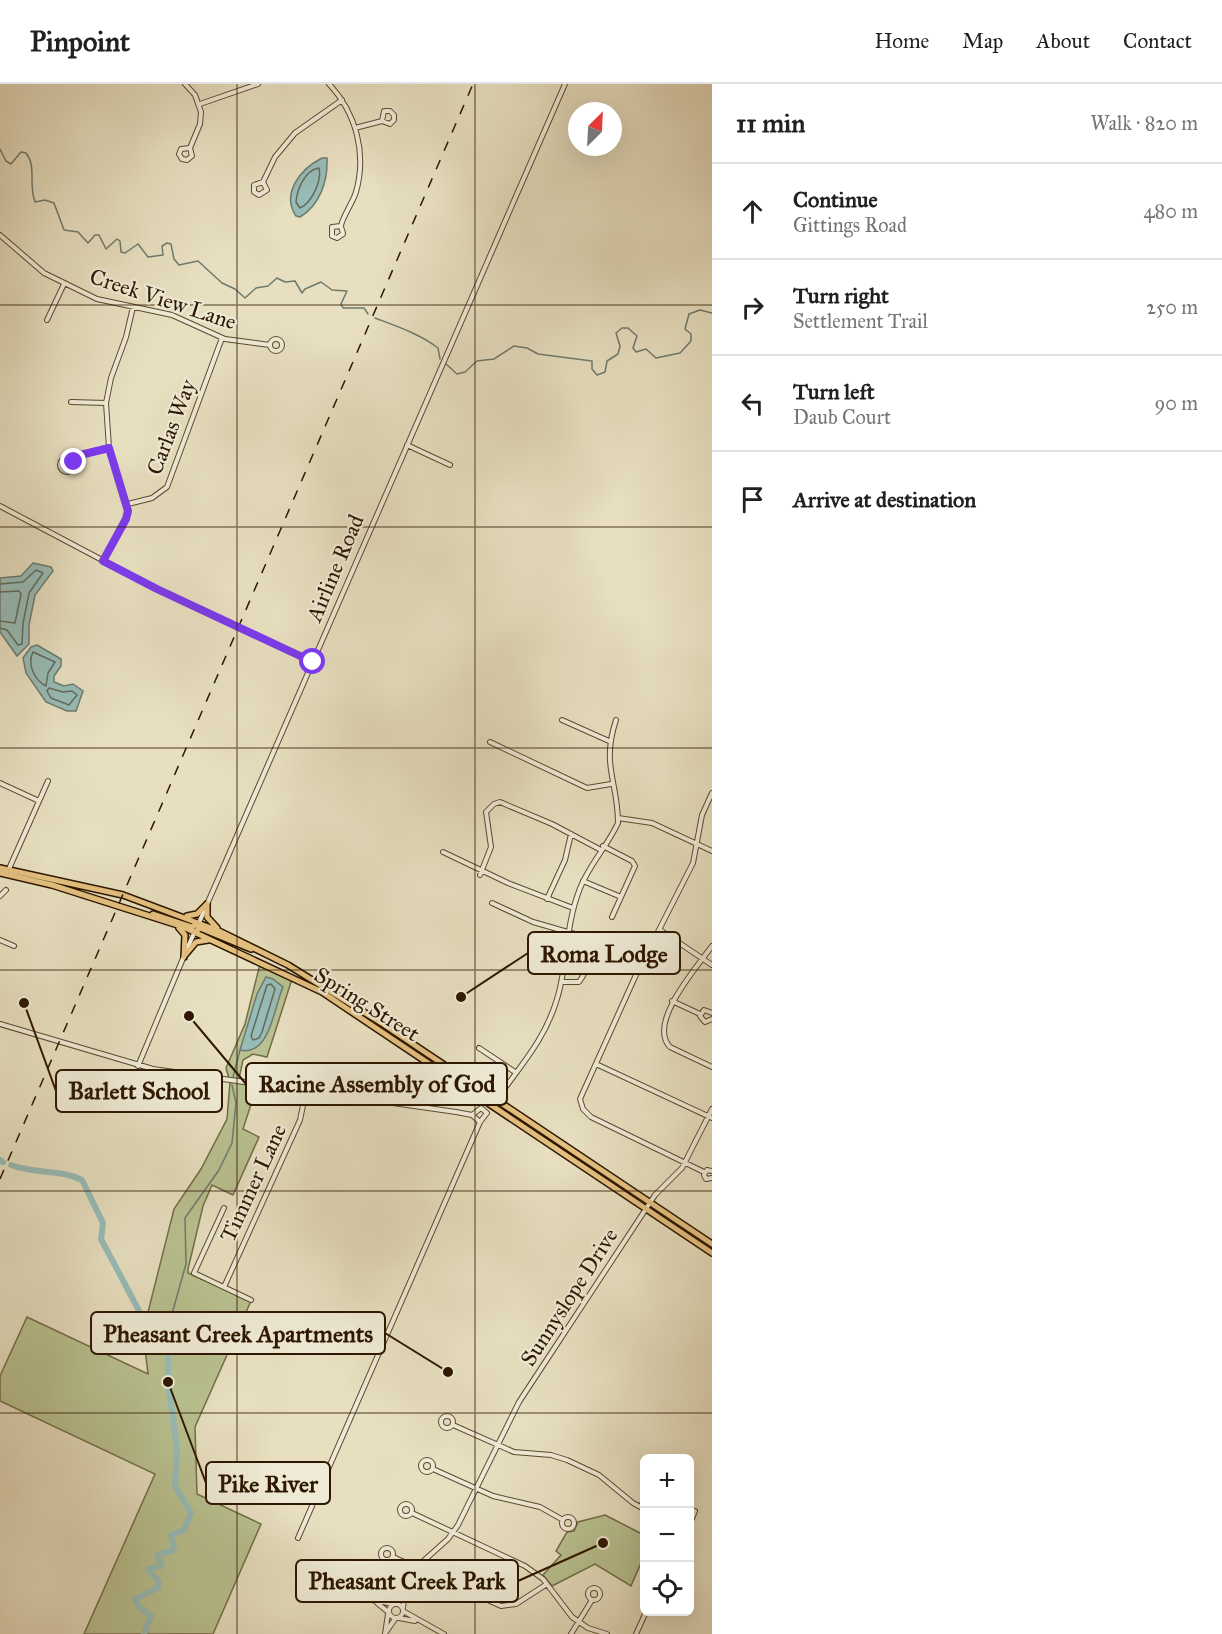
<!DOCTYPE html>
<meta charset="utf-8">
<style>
body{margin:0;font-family:"IM FELL Great Primer",serif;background:#f6f6f6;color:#202124}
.controls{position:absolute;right:18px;bottom:18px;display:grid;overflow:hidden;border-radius:9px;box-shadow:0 6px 24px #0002}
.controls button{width:54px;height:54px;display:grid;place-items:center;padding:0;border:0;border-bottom:2px solid #e0e0e0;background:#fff;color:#202124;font:30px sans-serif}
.compass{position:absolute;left:568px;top:18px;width:54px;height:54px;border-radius:50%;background:#fff;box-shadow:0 6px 24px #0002;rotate:24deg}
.stop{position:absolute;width:18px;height:18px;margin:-14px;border:4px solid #7c3aed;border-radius:50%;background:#fff}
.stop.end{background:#7c3aed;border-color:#fff;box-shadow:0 2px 6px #0008}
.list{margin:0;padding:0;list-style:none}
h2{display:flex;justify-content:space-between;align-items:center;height:78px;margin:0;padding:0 24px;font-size:26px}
h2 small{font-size:20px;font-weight:400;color:#757577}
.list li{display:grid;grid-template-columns:39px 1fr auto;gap:18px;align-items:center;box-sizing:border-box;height:96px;padding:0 24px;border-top:2px solid #e0e0e0}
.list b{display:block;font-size:22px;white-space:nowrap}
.list p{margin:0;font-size:20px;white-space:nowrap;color:#757577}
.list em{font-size:20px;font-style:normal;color:#757577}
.icon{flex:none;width:33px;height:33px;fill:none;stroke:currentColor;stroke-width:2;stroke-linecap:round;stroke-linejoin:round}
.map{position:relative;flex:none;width:712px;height:1550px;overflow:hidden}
header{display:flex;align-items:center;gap:36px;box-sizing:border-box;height:84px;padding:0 30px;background:#fff;border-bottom:2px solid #e0e0e0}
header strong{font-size:28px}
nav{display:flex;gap:33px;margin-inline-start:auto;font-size:21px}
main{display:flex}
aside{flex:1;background:#fff}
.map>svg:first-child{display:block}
.green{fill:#b9c190;stroke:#736c48;stroke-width:1.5}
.water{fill:#97bcb7;stroke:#6d7a6e;stroke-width:1.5}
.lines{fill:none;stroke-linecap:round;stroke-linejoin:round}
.shore{stroke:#626a5c;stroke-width:1.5}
.stream{stroke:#6d7a6e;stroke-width:1.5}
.river{stroke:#97bcb7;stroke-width:6}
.minor-casing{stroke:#5c4930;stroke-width:6}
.major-casing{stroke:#2d1700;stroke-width:8}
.minor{stroke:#efead6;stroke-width:4}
.major{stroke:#e4c080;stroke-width:5}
.rail{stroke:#2d1700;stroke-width:1.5;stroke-dasharray:10 10;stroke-linecap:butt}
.route{stroke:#7c3aed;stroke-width:8}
.grid{fill:none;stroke:#2d1700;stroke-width:1.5;stroke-opacity:0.55}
.labels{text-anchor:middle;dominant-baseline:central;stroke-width:4.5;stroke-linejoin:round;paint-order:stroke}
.street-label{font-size:22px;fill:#2d1700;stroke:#efead6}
.leader{fill:none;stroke:#2d1700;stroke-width:2}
.callout-dot{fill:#2d1700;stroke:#efead6;stroke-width:2}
.callout{fill:#efead6;stroke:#2d1700;stroke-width:2}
.callout-label{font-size:24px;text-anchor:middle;font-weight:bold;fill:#2d1700}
</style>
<header>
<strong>Pinpoint</strong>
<nav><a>Home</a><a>Map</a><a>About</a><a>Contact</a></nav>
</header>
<main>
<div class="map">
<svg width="712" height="1550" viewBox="0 0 712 1550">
<rect width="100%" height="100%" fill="#e7dfc0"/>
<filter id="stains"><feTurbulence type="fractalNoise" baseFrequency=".00333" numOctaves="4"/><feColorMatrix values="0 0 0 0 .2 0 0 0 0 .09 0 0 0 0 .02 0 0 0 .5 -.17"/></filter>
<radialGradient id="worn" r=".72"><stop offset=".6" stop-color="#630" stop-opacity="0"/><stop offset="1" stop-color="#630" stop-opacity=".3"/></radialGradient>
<!-- green -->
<path class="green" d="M260,880L292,895L267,973L253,970L243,976L238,999L257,1002L243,1045L259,1053L233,1111L212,1101L203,1122L188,1185V1189L251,1217L195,1343L197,1410L261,1440L213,1550H84L155,1390L0,1317V1292L27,1233L148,1290L143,1248L174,1125L201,1085L227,1035L230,998L226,984L245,940Z
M605,1431L644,1451V1472L631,1502L595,1480L552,1502L543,1491L561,1471L556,1467L567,1448L574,1447L578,1438Z"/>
<!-- water -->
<path class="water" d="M322,74H327C328,97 320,121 300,133L296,132C281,110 300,85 322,74Z
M33,479L51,483L53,487L35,511L29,541V560L17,572L0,548V494L21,492Z
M37,561L61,575V582L54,592V598L64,602L73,600L83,607L76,627H67L46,618L26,589L23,574L31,563Z
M266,893L273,895L283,903C274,923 270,973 240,966L257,910Z"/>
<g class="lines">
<!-- shore -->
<path class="shore" d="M319,84C322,96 312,119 300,124L296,118C297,105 305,86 319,84Z
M0,500L23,498L36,486L43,489L29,509L23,540L22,560L18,561L7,546L0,544
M0,508L19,507L21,510L15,539L0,537
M33,568L55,578L48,589L46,602C34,596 27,580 33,568Z
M49,604L63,608L72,607L77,611L69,621L51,614L47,607Z
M271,900L275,905L262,948L259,954L253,956L251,952L267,901Z"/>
<!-- stream -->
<path class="stream" d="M0,65L6,77L11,80L21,68L26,69C37,83 28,99 35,118L45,116L54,119L64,146L78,148L88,159L95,151H99L106,165L117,155L120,157L121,168L125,169L138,160L148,173L163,171L162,162L167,159L171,160L174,175L179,181L198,177L222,199L235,205L245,214L256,204L268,202L277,194L285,198L295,197L302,209L305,205L321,198L332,206L347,207L341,220L343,224H364L368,230
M375,234C396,242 420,250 438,264L440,275
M446,280L457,290L465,288L477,277L494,275L514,262L527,264L538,270L592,277V285L597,291L605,288L607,277L618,270L620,262L616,249L622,244H628L637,252L633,264L636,268L646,265L656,274L680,269L691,257V250L685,245L689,230L700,226L712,229
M233,993L240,966
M168,1244L186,1180L185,1134L219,1086L232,1059L236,1019L232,1001"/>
<!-- river -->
<path class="river" d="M0,1076L3,1078
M11,1081C34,1090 60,1085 82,1096L103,1139L101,1155L145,1238L168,1244V1298L177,1365L175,1402L191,1429L184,1446L171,1451L174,1466L157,1471L162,1482L148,1485L159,1498L158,1504L135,1515L139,1523L151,1532L144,1550"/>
<defs>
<path id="minor" d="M185,0L195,11L201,28L200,40L190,64L192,72L187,76L182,75L179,70L181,65L190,64
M329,0C356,29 367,69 356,108C354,116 341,136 341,142C341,145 343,147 343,150L337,154L332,152V143L341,142
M200,20L258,0
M355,44L382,37L390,40L394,36V31L390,27H384L382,37
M263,98L267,106L259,111L254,108V101L263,98L275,73L295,49L342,16
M0,151L44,189L97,215L172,231L225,255L270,261
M47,236L64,200
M270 261a6 6 0 1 1 12 0a6 6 0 1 1-12 0Z
M71,318L106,319
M407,361L450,381
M60 381a7 7 0 1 1 14 0a7 7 0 1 1-14 0Z
M72,376L76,372L109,364
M128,420L152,414L167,403L222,254
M0,422L157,505L313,578
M103,477L126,435L128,427L109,364L106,319L111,294L126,253L133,223
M562,636L609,657
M490,658L587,704L611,700
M0,699L39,717
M618,734L652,739L712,767
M603,762L632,777L635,782L612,833
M443,768L508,799L573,824
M8,787L48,697
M480,791L491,763L486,728L494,720L500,718L552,740L601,766
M583,797L621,813
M0,812L6,806
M547,815L565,776L571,750
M492,819L533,838L592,855C595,865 586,889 579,898H561
M198,841L565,0
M660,846L712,881
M0,856L14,862
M712,862C697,883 647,939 670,963L712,983
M187,865L195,847
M672,917L700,930
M712,929L704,926L700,932L705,938L712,935
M0,940L153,985L456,1028L472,1031L480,1038
M479,964L515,988
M596,980L712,1034
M138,982L184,872
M493,1021C517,985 544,959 557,915C568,880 565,844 579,807C588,782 607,763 618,739C618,697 601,682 616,636
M712,1087L707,1086L704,1091L706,1095L712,1094
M704,1088L591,1033L583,1025L580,1015L635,893L693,779L702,731L712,709
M224,1124L194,1189L251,1216
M224,1203L300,1036L306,1007
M441 1338a6 6 0 1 1 12 0a6 6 0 1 1-12 0Z
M453,1341L514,1368L551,1371L567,1376L599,1391L633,1419L644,1425
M421 1382a6 6 0 1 1 12 0a6 6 0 1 1-12 0Z
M433,1385L493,1412L540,1423L563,1436
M400 1426a6 6 0 1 1 12 0a6 6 0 1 1-12 0Z
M641,1423L644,1415
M412,1429L525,1482L543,1495L572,1533L588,1544L607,1550
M562 1439a6 6 0 1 1 12 0a6 6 0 1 1-12 0Z
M690,1439L695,1427
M298,1454L480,1038L487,1029L481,1024L472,1031
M381 1470a6 6 0 1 1 12 0a6 6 0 1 1-12 0Z
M393,1473L501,1522L516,1520L547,1500
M334,1499L372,1516L393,1520
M588 1510a6 6 0 1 1 12 0a6 6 0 1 1-12 0Z
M376,1518L388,1528
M389 1527a7 7 0 1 1 14 0a7 7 0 1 1-14 0Z
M395,1520L420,1480L448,1455L458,1441L519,1318L655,1111L682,1084L712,1025
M403,1524L405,1508
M403,1527L444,1550
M399,1534L415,1537
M386,1548L395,1535
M385,1550L388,1530
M571,1550L592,1516
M636,1550L646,1528"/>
<path id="major" d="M0,784L123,811L219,847L288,881L383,940L712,1160
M0,789L52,801L181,842L322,908L712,1169
M207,820V833L217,844
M153,830L192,843L199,839
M187,832L197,830L207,820
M179,844L185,851L184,873
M195,848L200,844L251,865
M185,871L196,858L208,856"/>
</defs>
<!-- minor casing -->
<use href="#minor" class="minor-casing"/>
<!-- major casing -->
<use href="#major" class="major-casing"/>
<!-- minor -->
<use href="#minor" class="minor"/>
<!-- major -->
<use href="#major" class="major"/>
<!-- rail -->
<path class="rail" d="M0,1095L473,0"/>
</g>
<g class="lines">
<!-- route -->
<path class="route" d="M74,378L76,372L109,364L128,427L126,435L103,477L157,505L313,578"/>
</g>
<!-- grid -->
<path class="grid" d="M237,0V1550M475,0V1550M0,221H712M0,443H712M0,664H712M0,886H712M0,1107H712M0,1329H712"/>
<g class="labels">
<!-- street labels -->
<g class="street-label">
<text transform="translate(163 215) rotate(18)">Creek View Lane</text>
<text transform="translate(171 343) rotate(-69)">Carlas Way</text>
<text transform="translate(335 484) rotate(-67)">Airline Road</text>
<text transform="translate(367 920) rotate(32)">Spring Street</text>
<text transform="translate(253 1099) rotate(-65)">Timmer Lane</text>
<text transform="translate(569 1213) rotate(-57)">Sunnyslope Drive</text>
</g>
</g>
<!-- callouts -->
<path class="leader" d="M461 913L528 869M189 932L246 1000M24 919L56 1007M448 1288L385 1249M168 1298L206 1399M603 1459L518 1497"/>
<g class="callout-dot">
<circle cx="461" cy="913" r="6"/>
<circle cx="189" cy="932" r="6"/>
<circle cx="24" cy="919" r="6"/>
<circle cx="448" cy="1288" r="6"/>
<circle cx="168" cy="1298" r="6"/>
<circle cx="603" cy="1459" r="6"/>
</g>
<g class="callout">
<rect x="528" y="848" width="152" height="42" rx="6"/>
<rect x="246" y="979" width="261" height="42" rx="6"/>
<rect x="56" y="986" width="166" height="42" rx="6"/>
<rect x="91" y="1228" width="294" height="42" rx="6"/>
<rect x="206" y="1378" width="124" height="42" rx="6"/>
<rect x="296" y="1476" width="222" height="42" rx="6"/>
</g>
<g class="callout-label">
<text x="604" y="878">Roma Lodge</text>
<text x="377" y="1008">Racine Assembly of God</text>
<text x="139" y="1015">Barlett School</text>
<text x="238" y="1258">Pheasant Creek Apartments</text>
<text x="268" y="1408">Pike River</text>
<text x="407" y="1505">Pheasant Creek Park</text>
</g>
<rect width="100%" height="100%" filter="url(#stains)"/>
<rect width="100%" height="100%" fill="url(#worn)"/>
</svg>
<div class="controls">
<button>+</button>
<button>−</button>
<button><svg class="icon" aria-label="locate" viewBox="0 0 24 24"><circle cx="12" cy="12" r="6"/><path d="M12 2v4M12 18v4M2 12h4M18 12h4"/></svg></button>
</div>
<svg class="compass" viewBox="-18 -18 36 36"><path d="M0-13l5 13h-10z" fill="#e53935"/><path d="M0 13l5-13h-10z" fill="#757577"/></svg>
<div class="stop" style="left:313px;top:578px"></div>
<div class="stop end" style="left:74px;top:378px"></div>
</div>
<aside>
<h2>11 min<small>Walk · 820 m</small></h2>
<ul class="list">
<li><svg class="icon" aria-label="ahead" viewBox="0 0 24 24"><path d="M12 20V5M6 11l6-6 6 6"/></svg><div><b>Continue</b><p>Gittings Road</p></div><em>480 m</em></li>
<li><svg class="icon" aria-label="right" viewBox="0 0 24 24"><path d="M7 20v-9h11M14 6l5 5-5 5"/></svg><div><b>Turn right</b><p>Settlement Trail</p></div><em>250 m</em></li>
<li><svg class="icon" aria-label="left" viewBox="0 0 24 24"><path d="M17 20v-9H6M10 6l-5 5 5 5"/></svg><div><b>Turn left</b><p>Daub Court</p></div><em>90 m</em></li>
<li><svg class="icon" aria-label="arrive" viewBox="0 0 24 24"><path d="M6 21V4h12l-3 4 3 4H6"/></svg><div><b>Arrive at destination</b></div></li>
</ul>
</aside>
</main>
